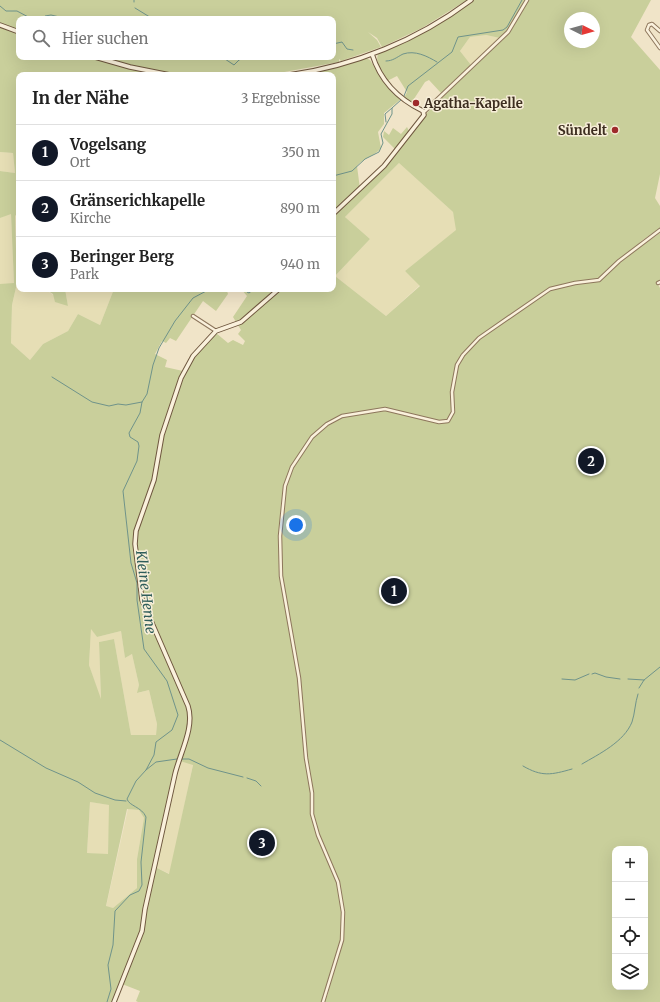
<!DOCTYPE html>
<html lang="de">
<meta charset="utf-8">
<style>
body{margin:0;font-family:Merriweather,serif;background:#f2f2f2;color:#222}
.controls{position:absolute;right:12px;bottom:12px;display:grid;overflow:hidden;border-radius:8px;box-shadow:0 4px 16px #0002}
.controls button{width:36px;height:36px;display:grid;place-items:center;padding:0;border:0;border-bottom:1px solid #e0e0e0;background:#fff;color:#222;font:20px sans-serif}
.compass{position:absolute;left:564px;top:12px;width:36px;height:36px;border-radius:50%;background:#fff;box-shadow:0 4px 16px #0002;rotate:95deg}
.you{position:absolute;left:296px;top:525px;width:14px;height:14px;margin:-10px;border:3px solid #fff;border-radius:50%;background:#1a73e8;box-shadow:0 0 0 6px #1a73e833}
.badge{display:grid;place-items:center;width:26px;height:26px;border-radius:50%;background:#111827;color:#fff;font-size:13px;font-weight:700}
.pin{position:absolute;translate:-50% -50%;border:2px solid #fff;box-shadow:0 1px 4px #0006}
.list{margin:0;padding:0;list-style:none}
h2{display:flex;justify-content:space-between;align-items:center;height:52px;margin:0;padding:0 16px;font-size:17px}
h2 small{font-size:13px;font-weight:400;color:#767676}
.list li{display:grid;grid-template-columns:26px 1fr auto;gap:12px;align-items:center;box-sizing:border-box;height:56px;padding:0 16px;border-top:1px solid #e0e0e0}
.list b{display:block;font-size:15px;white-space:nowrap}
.list p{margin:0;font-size:13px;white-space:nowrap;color:#767676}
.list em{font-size:13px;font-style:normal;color:#767676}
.icon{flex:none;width:22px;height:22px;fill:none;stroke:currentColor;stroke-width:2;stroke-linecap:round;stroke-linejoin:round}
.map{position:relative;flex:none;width:660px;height:1002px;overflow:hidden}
.search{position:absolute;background:#fff;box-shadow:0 4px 16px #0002;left:16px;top:16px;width:320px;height:44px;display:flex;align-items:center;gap:10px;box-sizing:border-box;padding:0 14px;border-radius:8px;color:#767676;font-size:15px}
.panel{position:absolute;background:#fff;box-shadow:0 4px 16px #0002;left:16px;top:72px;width:320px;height:220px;border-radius:8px}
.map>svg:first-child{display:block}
.farmland{fill:#e6deb5}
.green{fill:#c9cf9b;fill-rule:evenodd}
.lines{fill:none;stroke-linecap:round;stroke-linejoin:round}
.stream{stroke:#6f938a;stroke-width:1}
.street-casing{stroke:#8d765c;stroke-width:4.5}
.secondary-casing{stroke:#6f573f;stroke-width:5.5}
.street{stroke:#faf1dc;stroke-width:2.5}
.secondary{stroke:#faf1dc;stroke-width:3.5}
.poi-dot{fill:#9e2a2b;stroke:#f7eed8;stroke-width:1.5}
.labels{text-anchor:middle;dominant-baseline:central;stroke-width:3;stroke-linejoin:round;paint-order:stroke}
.poi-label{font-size:13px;font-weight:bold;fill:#3d2e20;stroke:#f7eed8;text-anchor:start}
.water-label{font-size:14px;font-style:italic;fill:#2f5d5a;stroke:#f7eed8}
</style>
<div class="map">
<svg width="660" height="1002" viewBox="0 0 660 1002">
<rect width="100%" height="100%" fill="#f0e4c8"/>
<!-- farmland -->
<path class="farmland" d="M486,35L501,38L471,65L460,51L470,37Z
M0,152L13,153L15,173L0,171Z
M399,163L453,212L457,230L405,271L420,285L386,316L335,276L370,239L345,217Z
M18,212L19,289H45L68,306L65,289H114L100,325L78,314L68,331L43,344L30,360L11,343L12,305L17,283L15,216Z
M11,213L14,284H0V218Z
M91,628L97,637L121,631L125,658L132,654L139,685L138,693L149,690L157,724L156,735H131L114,639L99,642L101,701L89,665Z
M180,761L193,764L170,874L157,868Z
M90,802L110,805L108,855L87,853Z
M128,809L139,810L144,818L137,859V888L113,908L106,907Z"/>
<!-- green -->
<path class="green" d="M0,0H467L422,28L382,47L377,38L368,32L377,40L381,47L341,61L339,59V62L268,75H19V212L15,216L17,283L12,305L11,343L30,360L43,344L68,331L78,314L100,325L114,289H231L227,291L228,294L216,311L203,301L176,341L170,338L166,343L162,341L155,354L167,360L165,367L183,371L201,347L216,333L228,343L233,340L243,345L245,341L238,334L241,330L233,317L247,296L241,289H333V217L382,170L398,152L426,114L500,38L486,35L470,37L460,51L471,65L441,93L429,80L425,82L412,102L404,98L407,92L397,76L387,81C381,74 375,63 378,54L399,44L473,0H651L631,37L660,70V174L655,198L660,206V228L640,242L643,245L660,233V280L657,283L660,288V1002H324L328,994L333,966L322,1002H138L136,1001L140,991L122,984L114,1002H0V284L14,283L11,214L0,218V171L15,173L13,153L0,152ZM570,18H594V42H570ZM19,19H333V57H19ZM399,163L453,212L456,230L405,271L420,286L386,316L335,276L370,239L345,217ZM91,629L97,637L121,631L125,658L132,654L139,685L137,693L149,690L157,724L156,735H131L114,639L99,642L101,699L89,665ZM180,761L193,765L169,874L157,868ZM90,802L109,805L108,854L87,853ZM127,809L139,810L144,818L137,859V888L113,908L106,906ZM615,849H645V987H615Z
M366,58L370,60L385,83L401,99L384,113V124L378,132L381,148C374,157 364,157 357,166L360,189L333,212V75H299Z
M407,127L410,133L396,150L383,137L384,131L389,135L393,128L401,134Z
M45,289H65L68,306L55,302L53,294Z"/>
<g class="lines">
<!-- stream -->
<path class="stream" d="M134,2V0
M0,6L6,11H17L32,19
M135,8L153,19
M44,19L45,16L51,15L68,19
M333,44L342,42L347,49L353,50
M222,57L234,65L239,60L245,57
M386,61C393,61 397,57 403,54C415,50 427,56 437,62
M404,96L408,86L452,52L458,37L503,30L507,27L522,0
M386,122L385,114L392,108
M333,176L352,171L365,159L379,152L383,143L381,134L392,114V108L402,99
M246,289L247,292L249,293L254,289
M52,377L92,402L109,406L118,404L126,405L142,402
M592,674L595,673L606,677L620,679
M562,679L575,680L589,674
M628,679L644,680
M639,688L644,680L660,667
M0,740L46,768L78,782L95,793L115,800L126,801
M181,759H189L208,768L243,777
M582,764C599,754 624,742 632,722C635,713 635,703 638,694
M523,766C542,777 551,775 572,769
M146,770L156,762L177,759
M247,778L256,781L261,786
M107,1002L111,989L108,965L113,945L115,911L130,895L139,891L142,885L141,862L146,817C142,807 129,806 127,799L136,781L146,770L154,755L156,742L172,730L178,715L167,681L144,649L137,600V583L131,563L123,491L137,461L139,446L138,442L130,437L129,433L140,413L142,402L147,394L153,365L159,348L175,321L193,298L210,289"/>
<defs>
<path id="street" d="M660,31L652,24L649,25L647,30L660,48
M424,112L508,32L527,0
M658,283L660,282
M193,316L216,331
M323,1002L342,940L343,912L338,882L318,835L312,814V793L306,758L299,678L281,576L280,536L285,486L292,467L312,437L327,424L342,416L385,409L439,422L448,421L453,412L452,392L457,365L463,355L479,338L550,289L575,283L599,280L619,261L660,230"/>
<path id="secondary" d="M0,25L19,32
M95,57L130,67L170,75
M289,75C354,66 418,40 471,0
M333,214L384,166L424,115L423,111C398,99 380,80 372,54
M114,1002L142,931L145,909C155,864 165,819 175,774C180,753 195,727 188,706L142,600L135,544L136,531L154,480L162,435L181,378L193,356L216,331L241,322L279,289"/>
</defs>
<!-- street casing -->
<use href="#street" class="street-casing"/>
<!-- secondary casing -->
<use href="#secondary" class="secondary-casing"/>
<!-- street -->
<use href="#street" class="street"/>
<!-- secondary -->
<use href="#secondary" class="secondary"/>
</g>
<!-- markers -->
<g class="poi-dot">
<circle cx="416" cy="103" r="4"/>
<circle cx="615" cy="130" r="4"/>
</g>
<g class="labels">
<!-- poi labels -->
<g class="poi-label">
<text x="424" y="103">Agatha-Kapelle</text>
<text x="607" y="130" text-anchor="end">Sündelt</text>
</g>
<!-- water labels -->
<g class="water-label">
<text transform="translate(146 592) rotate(83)">Kleine Henne</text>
</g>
</g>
</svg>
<div class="controls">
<button>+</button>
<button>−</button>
<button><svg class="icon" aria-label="locate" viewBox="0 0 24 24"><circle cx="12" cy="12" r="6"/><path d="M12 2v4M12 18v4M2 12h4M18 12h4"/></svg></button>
<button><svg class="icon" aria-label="layers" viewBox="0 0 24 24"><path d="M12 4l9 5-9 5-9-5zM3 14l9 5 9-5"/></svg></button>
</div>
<svg class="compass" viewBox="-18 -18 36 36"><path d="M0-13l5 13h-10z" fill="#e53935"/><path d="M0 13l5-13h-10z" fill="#767676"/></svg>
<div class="you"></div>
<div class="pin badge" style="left:394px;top:591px">1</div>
<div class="pin badge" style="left:591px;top:461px">2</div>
<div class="pin badge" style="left:262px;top:843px">3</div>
<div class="search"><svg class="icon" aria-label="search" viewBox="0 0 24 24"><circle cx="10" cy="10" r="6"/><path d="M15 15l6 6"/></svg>Hier suchen</div>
<section class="panel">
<h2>In der Nähe<small>3 Ergebnisse</small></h2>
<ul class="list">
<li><span class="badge">1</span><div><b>Vogelsang</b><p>Ort</p></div><em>350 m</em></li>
<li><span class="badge">2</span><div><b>Gränserichkapelle</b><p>Kirche</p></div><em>890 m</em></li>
<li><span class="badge">3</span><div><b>Beringer Berg</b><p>Park</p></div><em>940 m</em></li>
</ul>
</section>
</div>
